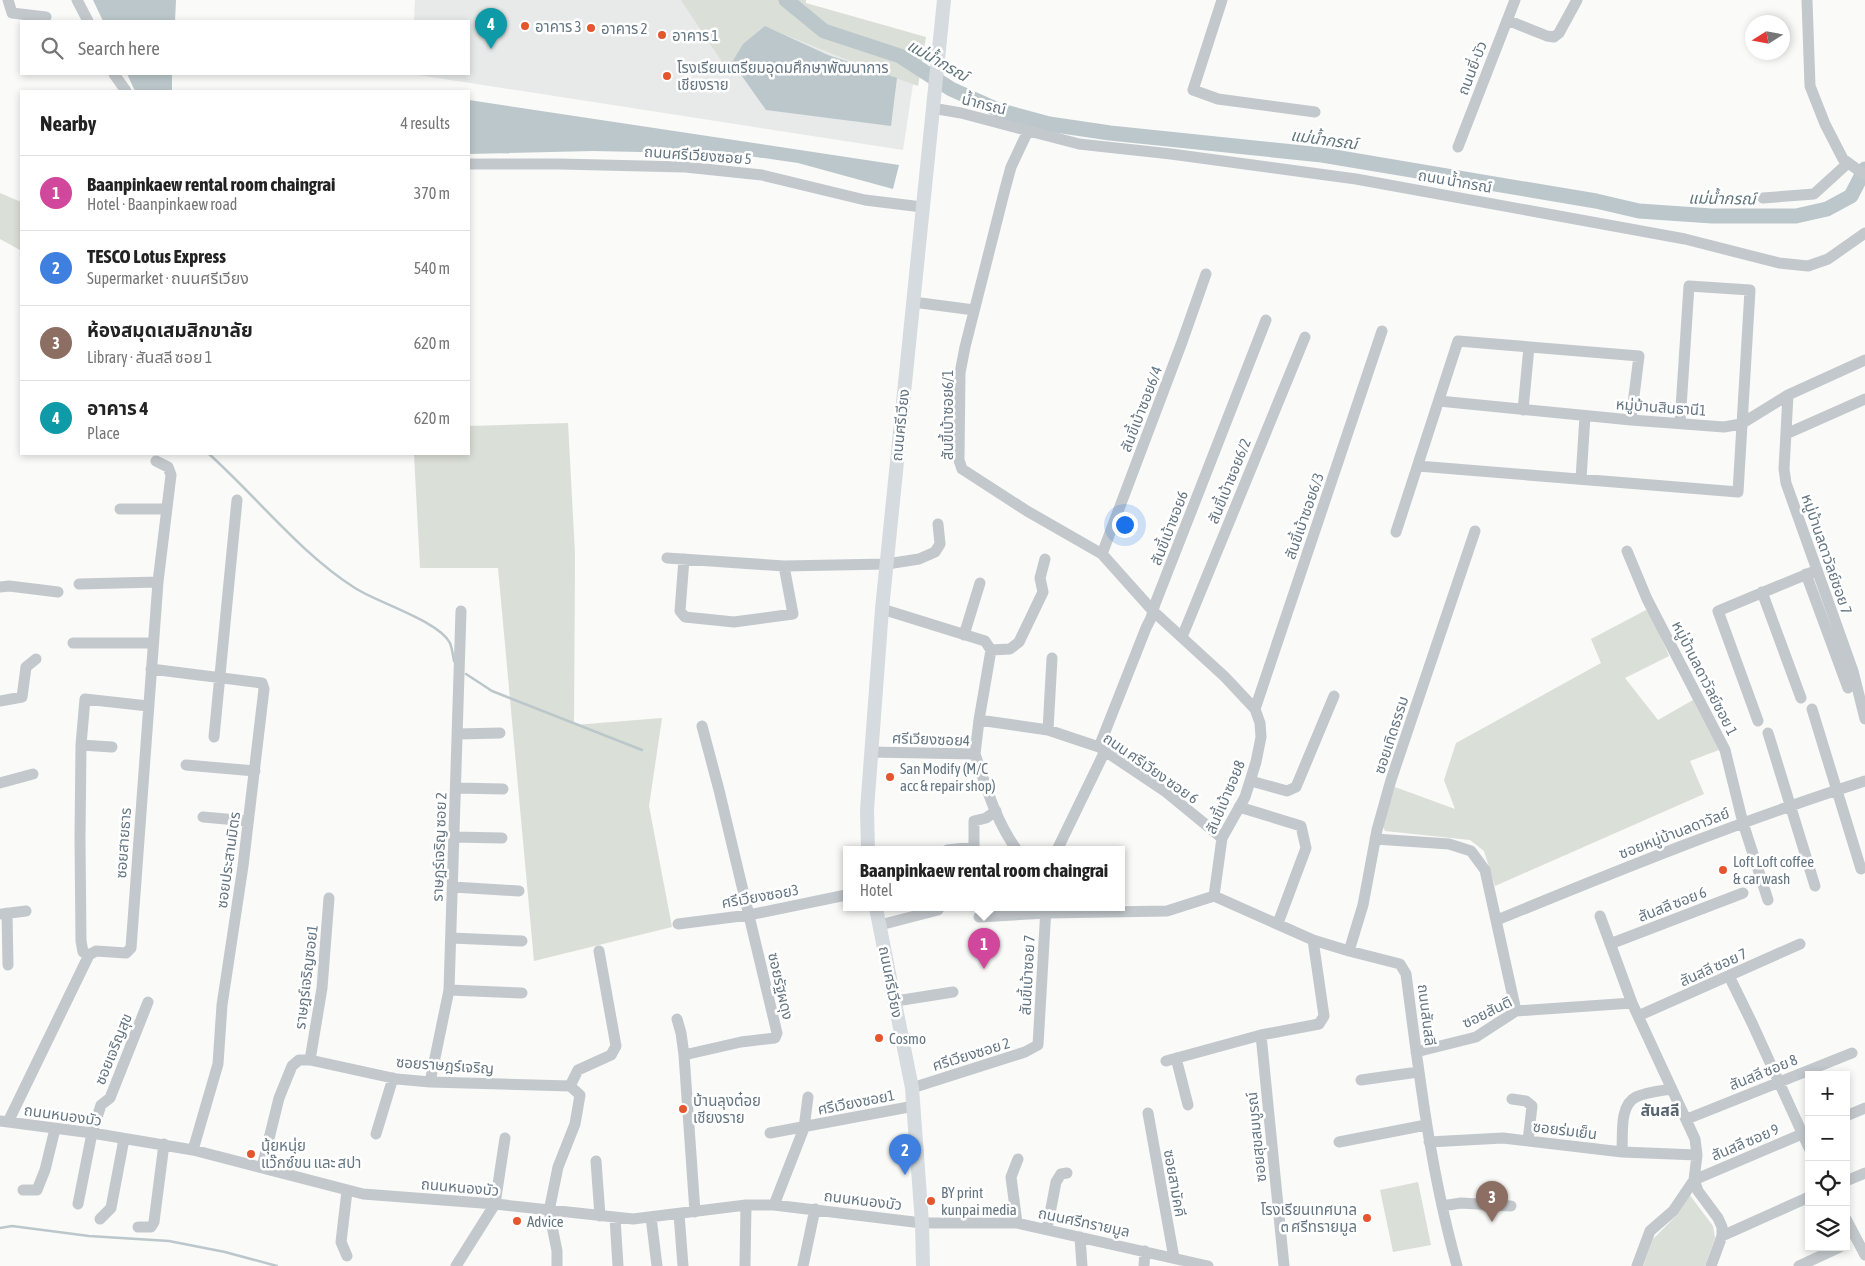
<!DOCTYPE html>
<meta charset="utf-8">
<style>
body{margin:0;font-family:"Asap Condensed","Noto Sans Thai",sans-serif;background:#f6f6f6;color:#222}
.controls{position:absolute;right:15px;bottom:15px;display:grid;overflow:hidden;border-radius:0px;box-shadow:0 2px 8px #0003}
.controls button{width:45px;height:45px;display:grid;place-items:center;padding:0;border:0;border-bottom:1px solid #e0e0e0;background:#fff;color:#222;font:25px sans-serif}
.compass{position:absolute;left:1745px;top:15px;width:45px;height:45px;border-radius:50%;background:#fff;box-shadow:0 2px 8px #0003;rotate:259deg}
.you{position:absolute;left:1124px;top:524px;width:18px;height:18px;margin:-12px;border:4px solid #fff;border-radius:50%;background:#1a73e8;box-shadow:0 0 0 8px #1a73e833}
.badge{display:grid;place-items:center;width:32px;height:32px;border-radius:50%;background:#d93025;color:#fff;font-size:16px;font-weight:700}
.pin{position:absolute;translate:-50% -41px;filter:drop-shadow(0 1px 2px #0008)}
.pin::after{content:'';position:absolute;top:26px;width:18px;height:15px;background:inherit;clip-path:polygon(0 0,100% 0,50% 100%)}
.popup{position:absolute;left:843px;top:846px;width:282px;height:65px;box-sizing:border-box;display:grid;place-content:center;border-radius:0px;background:#fff;filter:drop-shadow(0 1px 4px #0005);font-size:16px;white-space:nowrap;color:#767676}
.popup b{font-size:19px;color:#222}
.popup::after{content:'';position:absolute;left:50%;top:100%;margin-left:-10px;border:10px solid transparent;border-top-color:#fff}
.list{margin:0;padding:0;list-style:none}
h2{display:flex;justify-content:space-between;align-items:center;height:65px;margin:0;padding:0 20px;font-size:21px}
h2 small{font-size:16px;font-weight:400;color:#767676}
.list li{display:grid;grid-template-columns:32px 1fr auto;gap:15px;align-items:center;box-sizing:border-box;height:75px;padding:0 20px;border-top:1px solid #e0e0e0}
.list b{display:block;font-size:19px;white-space:nowrap}
.list p{margin:0;font-size:16px;white-space:nowrap;color:#767676}
.list em{font-size:16px;font-style:normal;color:#767676}
.icon{flex:none;width:28px;height:28px;fill:none;stroke:currentColor;stroke-width:2;stroke-linecap:round;stroke-linejoin:round}
.map{position:relative;flex:none;width:1865px;height:1266px;overflow:hidden}
.search{position:absolute;background:#fff;box-shadow:0 2px 8px #0003;left:20px;top:20px;width:450px;height:55px;display:flex;align-items:center;gap:12px;box-sizing:border-box;padding:0 18px;border-radius:0px;color:#767676;font-size:19px}
.panel{position:absolute;background:#fff;box-shadow:0 2px 8px #0003;left:20px;top:90px;width:450px;height:365px;border-radius:0px}
.map>svg:first-child{display:block}
.built{fill:#e8e9e9}
.green{fill:#dadfd7}
.water{fill:#bbc7cb}
.lines{fill:none;stroke-linecap:round;stroke-linejoin:round}
.stream{stroke:#bbc7cb;stroke-width:2.5}
.river{stroke:#bbc7cb;stroke-width:15}
.minor{stroke:#c3c8cc;stroke-width:11}
.major{stroke:#d6dbdf;stroke-width:14}
.poi-dot{fill:#e4572e;stroke:#fff;stroke-width:2}
.labels{text-anchor:middle;dominant-baseline:central;stroke-width:5;stroke-linejoin:round;paint-order:stroke}
.poi-label{font-size:15px;fill:#657683;stroke:#fff;text-anchor:start}
.street-label{font-size:15px;fill:#657683;stroke:#fff}
.water-label{font-size:16px;font-style:italic;fill:#60757c;stroke:#fff}
.neighbourhood-label{font-size:16px;font-weight:bold;fill:#57646e;stroke:#fff}
</style>
<div class="map">
<svg width="1865" height="1266" viewBox="0 0 1865 1266">
<rect width="100%" height="100%" fill="#fafaf8"/>
<!-- built -->
<path class="built" d="M415,0H754L914,78L903,150L412,74H469V21H414Z"/>
<!-- green -->
<path class="green" d="M681,0H806V3L926,37L918,86L865,67L766,27L743,44L732,62L724,65Z
M0,193L21,202L20,250L0,239Z
M568,423L575,554L574,725L662,718L649,806L672,927L534,961L498,568H420L414,454H469V426Z
M1646,610L1650,612L1669,656L1625,678L1658,720L1693,700L1719,750L1690,761L1704,794L1495,886L1484,851L1470,840L1385,831L1382,825L1395,787L1455,809L1444,780L1456,743L1601,663L1591,639Z
M1418,1182L1431,1245L1393,1252L1380,1190Z
M1689,1194L1713,1226L1715,1238L1705,1266H1643L1653,1239L1676,1216Z"/>
<!-- water -->
<path class="water" d="M93,0H176L175,21H103Z
M765,26L828,55L897,78L891,126L766,110L732,62L743,44Z
M127,74H172V91H135Z
M469,100L899,165L893,189L798,163L735,154L593,151L469,154Z"/>
<g class="lines">
<!-- stream -->
<path class="stream" d="M209,454C257,497 300,553 355,588C376,602 439,621 450,643C452,648 453,655 454,661
M466,674L492,691L642,750
M0,1228L12,1226L89,1236L169,1241L225,1252L277,1266"/>
<!-- river -->
<path class="river" d="M786,0L824,31L900,56L951,89L998,110L1049,124L1110,133L1322,155L1596,201L1639,211L1712,216H1796L1827,209L1851,196L1865,169"/>
<!-- minor -->
<path class="minor" d="M8,0L12,13L46,17
M77,0L88,21
M1222,0L1193,90L1218,99L1315,112
M1807,0L1810,86L1825,124L1843,159L1865,175
M1507,20L1547,36L1554,37L1559,33L1577,0
M114,74L126,91
M932,108L961,113L1079,144L1171,154L1356,179L1685,239L1779,263L1808,266L1828,259L1865,233
M1028,131L1011,167L1005,189L965,347L960,373L959,460L962,469L1027,511L1102,554L1153,611L1225,677L1255,709L1260,723L1261,737L1256,762L1245,797L1222,838L1214,896
M1458,147L1515,0
M469,164H560L685,167L762,175L865,200L922,207
M1763,198L1814,194L1848,163
M913,302L974,310
M1788,395L1784,469L1786,483L1853,671L1865,719
M1439,401L1631,420L1724,427L1741,424L1788,395L1865,360
M1523,410L1529,347
M1786,434L1865,399
M1418,466L1738,492L1750,290L1689,286L1680,423
M1581,479L1585,416
M120,509H167
M1396,532L1458,341L1639,356L1631,420
M1627,551L1647,599L1725,750L1743,823L1768,900
M1102,554L1182,342L1206,274
M667,558L784,566L887,564L919,559L935,552L940,544L938,524
M684,559L680,611L685,617L734,622L793,614L784,566
M1806,574L1848,688
M79,584L158,582
M0,587L9,586L58,592
M1762,592L1801,698
M882,609L985,641L991,650L979,720L1048,730L1099,747L1166,792L1222,838
M964,635L980,583
M1182,637L1305,337
M73,643H153
M991,650L1010,649L1019,642L1043,592L1040,578L1045,559
M151,669L262,683L264,689L243,866L222,1005L218,1064L193,1150
M0,701L22,697L26,667L36,659
M1255,709L1382,331
M1812,709L1861,869
M1758,721L1718,611L1817,570
M1048,730L1052,658
M1768,733L1815,886
M458,734L500,733
M214,737L237,500
M81,745L112,747
M1099,747L1146,628L1151,618L1155,604L1266,320
M871,752L975,754C986,786 996,822 1017,850
M975,754L979,720
M186,765L255,771
M1251,781L1287,791L1296,787L1334,696
M0,783L33,774
M456,788L503,789
M1239,807L1301,826L1306,848L1278,923
M203,817L248,821
M454,837L502,838
M1375,839L1449,844L1471,851L1485,870L1516,1011
M947,850L974,847V821L986,818L996,811
M1057,850L1105,751
M453,887L519,891
M1214,896L1313,940L1349,951L1400,964L1406,974C1419,1073 1430,1170 1457,1266
M7,913L8,965
M2,914L26,911
M1600,916L1632,1003L1695,1139L1697,1155L1694,1180L1698,1191L1718,1218L1722,1227V1236L1711,1266
M979,917L1047,913L1167,911L1214,896
M1497,920C1619,870 1740,821 1865,781
M678,924L749,915L846,895
M880,925L938,910L939,908
M451,938L522,941
M1610,944L1743,893
M1349,951L1363,905L1377,830L1391,780L1475,531
M89,955L83,952L81,941L80,839L81,745L85,699L148,706
M1729,976L1752,1023L1809,1148
M449,990L522,993
M896,1001L953,992
M1638,1016L1800,944
M677,1019L681,1033L684,1055
M1416,1052L1476,1037L1516,1011L1632,1003
M1176,1058L1188,1105
M310,1060L322,988L329,898
M1166,1061L1261,1035
M1361,1080L1418,1072
M430,1082L449,990L461,611
M570,1086L578,1070L611,1055L616,1046L599,951
M912,1088L1025,1052L1038,1045L1046,908
M1512,1099L1526,1101L1532,1106L1528,1141
M1148,1113L1174,1258
M1846,1116L1865,1108
M1687,1119L1852,1053
M0,1121L92,1133L193,1150L363,1194L495,1204L633,1219L746,1205H774L922,1223H1017L1208,1266
M8,1122L89,955L96,951L126,953L131,948L158,582L171,475L168,467L156,461
M770,1133L914,1106
M376,1134L393,1078
M1339,1142L1426,1125
M1429,1142L1503,1138L1622,1152L1697,1155
M1622,1152C1623,1135 1619,1105 1636,1097C1647,1092 1660,1091 1672,1089
M596,1161L600,1216
M262,1167L279,1098L292,1066L299,1060H310L397,1079L430,1082L570,1086L580,1095L575,1124L558,1167L549,1211L557,1251V1266
M1846,1181L1865,1173
M23,1190H37L45,1170L55,1129
M78,1204L92,1133L101,1105L110,1098L148,1002
M774,1205L804,1128L808,1097
M1442,1206L1461,1203L1511,1206
M695,1212L684,1055L741,1042L775,1038L777,1033L719,790L702,726
M679,1214L683,1266
M651,1217L657,1266
M615,1218L618,1266
M100,1219L111,1208L124,1139
M1846,1219L1865,1255
M1017,1223L1011,1177L1018,1159
M138,1227H151L154,1222L164,1144
M1047,1229L1056,1182L1061,1174L1067,1173
M1722,1236L1809,1197
M1080,1237L1082,1266
M347,1256L341,1242L347,1191
M456,1266L495,1204L505,1138
M745,1266L746,1205
M803,1266L815,1209
M1144,1266L1145,1251
M1284,1266L1261,1035L1319,1024L1324,1016L1313,940
M1637,1266L1650,1231L1673,1211L1694,1180L1809,1131
M1799,1266L1840,1247"/>
<!-- major -->
<path class="major" d="M868,850L867,810L882,609L944,0
M876,908L912,1088L922,1223L923,1266"/>
</g>
<!-- markers -->
<g class="poi-dot">
<circle cx="525" cy="26" r="5"/>
<circle cx="591" cy="28" r="5"/>
<circle cx="662" cy="35" r="5"/>
<circle cx="667" cy="76" r="5"/>
<circle cx="890" cy="777" r="5"/>
<circle cx="1723" cy="870" r="5"/>
<circle cx="879" cy="1038" r="5"/>
<circle cx="683" cy="1109" r="5"/>
<circle cx="251" cy="1154" r="5"/>
<circle cx="931" cy="1201" r="5"/>
<circle cx="1367" cy="1218" r="5"/>
<circle cx="517" cy="1221" r="5"/>
</g>
<g class="labels">
<!-- poi labels -->
<g class="poi-label">
<text x="535" y="26">อาคาร 3</text>
<text x="601" y="28">อาคาร 2</text>
<text x="672" y="35">อาคาร 1</text>
<text x="677" y="67">โรงเรียนเตรียมอุดมศึกษาพัฒนาการ<tspan x="677" dy="17">เชียงราย</tspan></text>
<text x="900" y="768">San Modify (M/C<tspan x="900" dy="17">acc &amp; repair shop)</tspan></text>
<text x="1733" y="861">Loft Loft coffee<tspan x="1733" dy="17">&amp; car wash</tspan></text>
<text x="889" y="1038">Cosmo</text>
<text x="693" y="1100">บ้านลุงต๋อย<tspan x="693" dy="17">เชียงราย</tspan></text>
<text x="261" y="1145">นุ้ยหนุ่ย<tspan x="261" dy="17">แว๊กซ์ขน และ สปา</tspan></text>
<text x="941" y="1192">BY print<tspan x="941" dy="17">kunpai media</tspan></text>
<text x="1357" y="1209" text-anchor="end">โรงเรียนเทศบาล<tspan x="1357" dy="17">๓ ศรีทรายมูล</tspan></text>
<text x="527" y="1221">Advice</text>
</g>
<!-- street labels -->
<g class="street-label">
<text transform="translate(1472 68) rotate(-69)">ถนนยี่-บัว</text>
<text transform="translate(984 104) rotate(14)">น้ำกรณ์</text>
<text transform="translate(698 155) rotate(4)">ถนนศรีเวียงซอย 5</text>
<text transform="translate(1455 181) rotate(10)">ถนน น้ำกรณ์</text>
<text transform="translate(1661 407) rotate(4)">หมู่บ้านสินธานี1</text>
<text transform="translate(1141 409) rotate(-69)">สันขี้เบ้าซอย6/4</text>
<text transform="translate(947 415) rotate(-90)">สันขี้เบ้าซอย6/1</text>
<text transform="translate(900 425) rotate(-84)">ถนนศรีเวียง</text>
<text transform="translate(1229 481) rotate(-68)">สันขี้เบ้าซอย6/2</text>
<text transform="translate(1304 516) rotate(-71)">สันขี้เบ้าซอย6/3</text>
<text transform="translate(1169 528) rotate(-69)">สันขี้เบ้าซอย6</text>
<text transform="translate(1827 554) rotate(71)">หมู่บ้านลดาวัลย์ซอย 7</text>
<text transform="translate(1705 678) rotate(63)">หมู่บ้านลดาวัลย์ซอย 1</text>
<text transform="translate(1391 735) rotate(-72)">ซอยเทิดธรรม</text>
<text transform="translate(931 739) rotate(2)">ศรีเวียงซอย4</text>
<text transform="translate(1151 768) rotate(35)">ถนน ศรีเวียง ซอย 6</text>
<text transform="translate(1225 797) rotate(-67)">สันขี้เบ้าซอย8</text>
<text transform="translate(1674 833) rotate(-21)">ซอยหมู่บ้านลดาวัลย์</text>
<text transform="translate(123 843) rotate(-86)">ซอยสายธาร</text>
<text transform="translate(439 847) rotate(-88)">ราษฎร์เจริญ ซอย 2</text>
<text transform="translate(228 860) rotate(-82)">ซอยประสานมิตร</text>
<text transform="translate(760 896) rotate(-10)">ศรีเวียงซอย3</text>
<text transform="translate(1672 904) rotate(-21)">สันสลี ซอย 6</text>
<text transform="translate(1713 967) rotate(-24)">สันสลี ซอย 7</text>
<text transform="translate(1027 975) rotate(-87)">สันขี้เบ้าซอย 7</text>
<text transform="translate(306 977) rotate(-83)">ราษฎร์เจริญซอย1</text>
<text transform="translate(891 982) rotate(79)">ถนนศรีเวียง</text>
<text transform="translate(781 986) rotate(77)">ซอยรัฐผดุง</text>
<text transform="translate(1487 1012) rotate(-26)">ซอยสันติ</text>
<text transform="translate(1427 1015) rotate(83)">ถนนสันสลี</text>
<text transform="translate(113 1049) rotate(-68)">ซอยเจริญสุข</text>
<text transform="translate(971 1054) rotate(-17)">ศรีเวียงซอย 2</text>
<text transform="translate(445 1065) rotate(4)">ซอยราษฎร์เจริญ</text>
<text transform="translate(1763 1072) rotate(-22)">สันสลี ซอย 8</text>
<text transform="translate(856 1102) rotate(-11)">ศรีเวียงซอย1</text>
<text transform="translate(63 1115) rotate(8)">ถนนหนองบัว</text>
<text transform="translate(1565 1130) rotate(7)">ซอยร่มเย็น</text>
<text transform="translate(1256 1137) rotate(-96)">ซอยสุขสมบูรณ์</text>
<text transform="translate(1745 1142) rotate(-23)">สันสลี ซอย 9</text>
<text transform="translate(1175 1183) rotate(80)">ซอยสามัคคี</text>
<text transform="translate(460 1187) rotate(5)">ถนนหนองบัว</text>
<text transform="translate(863 1200) rotate(7)">ถนนหนองบัว</text>
<text transform="translate(1084 1222) rotate(12)">ถนนศรีทรายมูล</text>
</g>
<!-- water labels -->
<g class="water-label">
<text transform="translate(938 60) rotate(30)">แม่น้ำกรณ์</text>
<text transform="translate(1324 139) rotate(8)">แม่น้ำกรณ์</text>
<text transform="translate(1722 198) rotate(1)">แม่น้ำกรณ์</text>
</g>
<!-- neighbourhood labels -->
<g class="neighbourhood-label">
<text x="1660" y="1110">สันสลี</text>
</g>
</g>
</svg>
<div class="controls">
<button>+</button>
<button>−</button>
<button><svg class="icon" aria-label="locate" viewBox="0 0 24 24"><circle cx="12" cy="12" r="6"/><path d="M12 2v4M12 18v4M2 12h4M18 12h4"/></svg></button>
<button><svg class="icon" aria-label="layers" viewBox="0 0 24 24"><path d="M12 4l9 5-9 5-9-5zM3 14l9 5 9-5"/></svg></button>
</div>
<svg class="compass" viewBox="-18 -18 36 36"><path d="M0-13l5 13h-10z" fill="#e53935"/><path d="M0 13l5-13h-10z" fill="#767676"/></svg>
<div class="you"></div>
<div class="pin badge" style="left:984px;top:969px;background:#d1479c">1</div>
<div class="popup"><b>Baanpinkaew rental room chaingrai</b>Hotel</div>
<div class="pin badge" style="left:905px;top:1175px;background:#3f7fe0">2</div>
<div class="pin badge" style="left:1492px;top:1222px;background:#8d6e63">3</div>
<div class="pin badge" style="left:491px;top:49px;background:#0f9aa8">4</div>
<div class="search"><svg class="icon" aria-label="search" viewBox="0 0 24 24"><circle cx="10" cy="10" r="6"/><path d="M15 15l6 6"/></svg>Search here</div>
<section class="panel">
<h2>Nearby<small>4 results</small></h2>
<ul class="list">
<li><span class="badge" style="background:#d1479c">1</span><div><b>Baanpinkaew rental room chaingrai</b><p>Hotel · Baanpinkaew road</p></div><em>370 m</em></li>
<li><span class="badge" style="background:#3f7fe0">2</span><div><b>TESCO Lotus Express</b><p>Supermarket · ถนนศรีเวียง</p></div><em>540 m</em></li>
<li><span class="badge" style="background:#8d6e63">3</span><div><b>ห้องสมุดเสมสิกขาลัย</b><p>Library · สันสลี ซอย 1</p></div><em>620 m</em></li>
<li><span class="badge" style="background:#0f9aa8">4</span><div><b>อาคาร 4</b><p>Place</p></div><em>620 m</em></li>
</ul>
</section>
</div>
